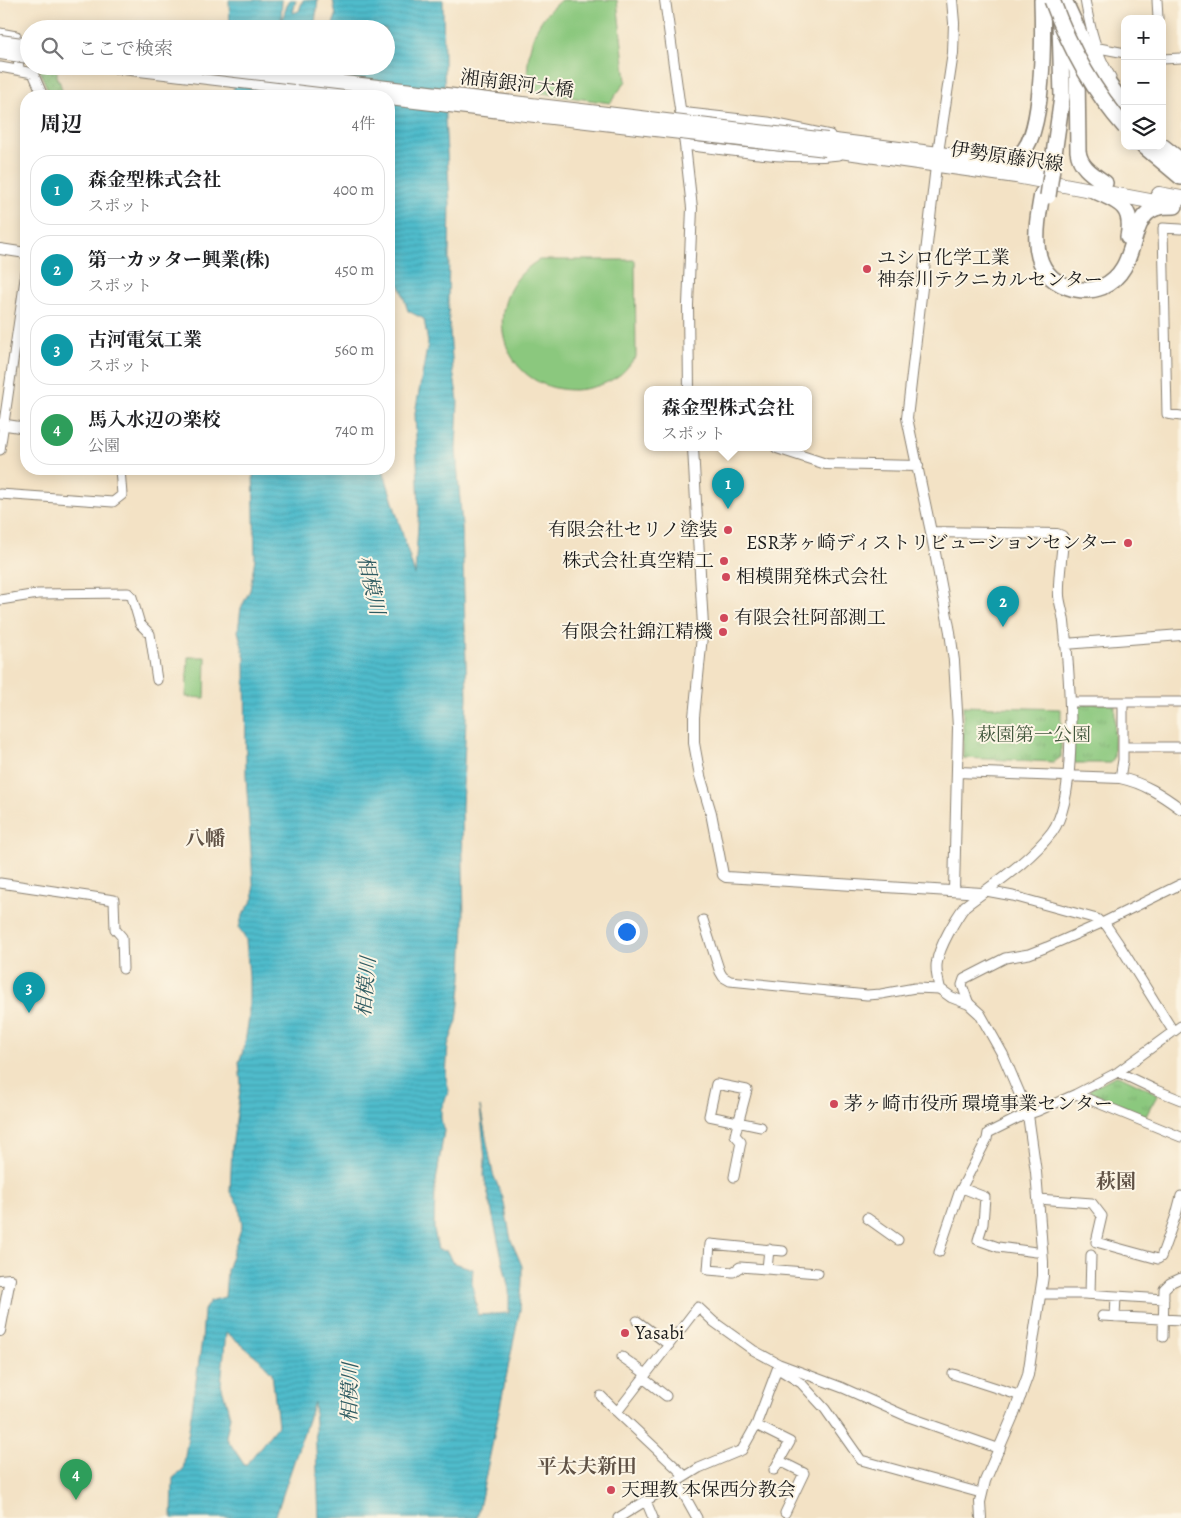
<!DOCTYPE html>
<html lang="ja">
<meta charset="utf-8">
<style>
body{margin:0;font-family:Alegreya,"Noto Serif JP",serif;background:#f6f6f6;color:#202124}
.controls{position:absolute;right:15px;top:15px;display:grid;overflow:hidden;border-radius:10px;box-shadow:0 2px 12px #0003}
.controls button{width:45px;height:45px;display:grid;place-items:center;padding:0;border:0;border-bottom:1px solid #e0e0e0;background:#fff;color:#202124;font:25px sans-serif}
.you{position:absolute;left:626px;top:931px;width:18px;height:18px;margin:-12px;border:4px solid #fff;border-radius:50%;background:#1a73e8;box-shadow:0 0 0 8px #1a73e833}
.badge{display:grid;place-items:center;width:32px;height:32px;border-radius:50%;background:#2563eb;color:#fff;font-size:16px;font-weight:700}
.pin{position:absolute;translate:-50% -41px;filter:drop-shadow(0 1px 2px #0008)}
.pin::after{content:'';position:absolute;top:26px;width:18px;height:15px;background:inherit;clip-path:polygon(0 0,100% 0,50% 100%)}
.popup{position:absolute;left:644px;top:386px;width:168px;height:65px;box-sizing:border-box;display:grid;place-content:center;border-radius:10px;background:#fff;filter:drop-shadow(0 1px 4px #0005);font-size:16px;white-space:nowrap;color:#757577}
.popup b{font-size:19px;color:#202124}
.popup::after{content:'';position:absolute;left:50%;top:100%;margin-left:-10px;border:10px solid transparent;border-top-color:#fff}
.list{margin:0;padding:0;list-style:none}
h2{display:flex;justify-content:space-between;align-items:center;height:65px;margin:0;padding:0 20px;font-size:21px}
h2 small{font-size:16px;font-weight:400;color:#757577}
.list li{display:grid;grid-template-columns:32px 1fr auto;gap:15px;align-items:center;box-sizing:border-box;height:70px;margin:0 10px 10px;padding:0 10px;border:1px solid #e0e0e0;border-radius:20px}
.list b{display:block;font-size:19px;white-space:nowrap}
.list p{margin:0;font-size:16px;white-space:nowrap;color:#757577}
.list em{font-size:16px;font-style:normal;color:#757577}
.icon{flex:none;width:28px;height:28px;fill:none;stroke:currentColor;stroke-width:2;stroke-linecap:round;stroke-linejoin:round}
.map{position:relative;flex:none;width:1181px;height:1518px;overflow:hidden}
.search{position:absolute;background:#fff;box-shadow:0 2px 12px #0003;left:20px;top:20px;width:375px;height:55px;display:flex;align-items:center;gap:12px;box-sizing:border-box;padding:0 18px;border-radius:28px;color:#757577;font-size:19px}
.panel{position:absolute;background:#fff;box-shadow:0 2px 12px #0003;left:20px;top:90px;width:375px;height:385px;border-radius:20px}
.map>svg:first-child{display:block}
.grass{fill:url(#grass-dots);stroke:#54724d}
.park{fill:url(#park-tufts);stroke:#54724d}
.pitch{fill:#8bc87e;stroke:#54724d}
.water{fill:url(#water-rules);stroke:#366c74;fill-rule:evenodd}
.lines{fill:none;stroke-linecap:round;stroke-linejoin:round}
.minor-casing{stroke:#887f70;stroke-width:11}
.tertiary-casing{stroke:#887f70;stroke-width:12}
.primary-casing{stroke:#887f70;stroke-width:16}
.motorway-casing{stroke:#887f70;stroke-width:18}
.minor{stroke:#fff;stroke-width:9}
.tertiary{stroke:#fff;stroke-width:10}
.primary{stroke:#fff;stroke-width:14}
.motorway{stroke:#fff;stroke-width:15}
.primary-bridge-casing{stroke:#887f70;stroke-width:16;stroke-linecap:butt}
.motorway-bridge-casing{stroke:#887f70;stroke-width:18;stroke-linecap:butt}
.primary-bridge{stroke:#fff;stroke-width:14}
.motorway-bridge{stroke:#fff;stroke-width:15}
.poi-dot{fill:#d1495b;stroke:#fcf5e5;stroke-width:2}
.labels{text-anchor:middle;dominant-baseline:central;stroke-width:4;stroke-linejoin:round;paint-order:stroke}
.street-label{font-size:19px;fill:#1c1c1c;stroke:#fcf5e5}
.poi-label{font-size:19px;fill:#1c1c1c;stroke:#fcf5e5;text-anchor:start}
.park-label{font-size:19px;fill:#43583e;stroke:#fcf5e5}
.water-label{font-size:20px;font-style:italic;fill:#305c62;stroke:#fcf5e5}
.neighbourhood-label{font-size:20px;font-weight:bold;fill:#605246;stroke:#fcf5e5}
</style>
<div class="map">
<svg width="1181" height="1518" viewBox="0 0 1181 1518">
<defs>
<pattern id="grass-dots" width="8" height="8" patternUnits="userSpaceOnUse" patternTransform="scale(1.25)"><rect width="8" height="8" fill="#8bc87e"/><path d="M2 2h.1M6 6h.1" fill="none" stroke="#77ab6c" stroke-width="1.8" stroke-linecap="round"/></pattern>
<pattern id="park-tufts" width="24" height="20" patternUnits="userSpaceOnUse" patternTransform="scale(1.25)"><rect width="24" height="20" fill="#8bc87e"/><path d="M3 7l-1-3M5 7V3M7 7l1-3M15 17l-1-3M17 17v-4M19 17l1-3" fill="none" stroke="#77ab6c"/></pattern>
<pattern id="water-rules" width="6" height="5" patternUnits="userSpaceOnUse" patternTransform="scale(1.25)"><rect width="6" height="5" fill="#4fbbcb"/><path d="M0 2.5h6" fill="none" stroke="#44a0ae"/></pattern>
</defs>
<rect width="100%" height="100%" fill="#fcf5e5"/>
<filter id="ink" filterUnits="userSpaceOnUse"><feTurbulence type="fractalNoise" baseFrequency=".02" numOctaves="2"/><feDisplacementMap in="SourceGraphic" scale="10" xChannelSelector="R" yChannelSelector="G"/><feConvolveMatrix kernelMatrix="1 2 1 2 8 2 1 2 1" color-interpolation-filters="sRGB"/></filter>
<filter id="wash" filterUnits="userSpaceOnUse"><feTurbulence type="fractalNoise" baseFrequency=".0096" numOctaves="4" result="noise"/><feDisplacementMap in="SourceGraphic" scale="20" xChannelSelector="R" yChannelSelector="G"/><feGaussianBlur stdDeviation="1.12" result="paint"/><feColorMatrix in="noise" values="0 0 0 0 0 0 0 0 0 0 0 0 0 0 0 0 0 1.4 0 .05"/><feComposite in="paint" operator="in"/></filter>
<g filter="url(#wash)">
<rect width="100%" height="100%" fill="#f3e2c5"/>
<!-- grass -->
<path class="grass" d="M33,66L57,68V80H59L62,90L57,96H50L40,71Z"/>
<!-- park -->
<path class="park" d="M1115,703L1114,758L1110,763H1075L1072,760L1073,704Z
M963,706L1061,709V757L1054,762L963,758Z
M1115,1076H1121L1158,1094L1146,1116L1090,1092V1089Z"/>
<!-- pitch -->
<path class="pitch" d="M561,0H617L626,81L610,103L527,91C527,54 529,25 561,0Z
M539,260H635L636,357C631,362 627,369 621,374C608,384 591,389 575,390C498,391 476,297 539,260Z
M188,657H206L205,698L186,697Z"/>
<!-- water -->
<path class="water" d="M229,0H282L281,22L289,0H296L293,13L299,11L303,0H318L314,29H230Z
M333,0H443L445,119L450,203L448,306L453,371L458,400L456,449L462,526L467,697L462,808L464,922L462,978L457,1021L448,1045L446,1077L449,1091L441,1109V1119L444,1131L435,1188L434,1229L438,1250L447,1251L452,1262L473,1269L472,1282L478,1315L509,1313V1290L484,1176L485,1159L480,1106L493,1174L503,1198L511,1240L522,1266V1281L520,1310L477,1518H319L314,1402L275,1518H172L173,1478L183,1470L202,1340L204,1310L210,1301L225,1297L227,1270L242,1226L239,1206L230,1192L232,1147L241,1085L239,1062L244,1048L249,1018V977L246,940L239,928L242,916L254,898L246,776L245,658L238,631L241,608L250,590L255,558L253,469H383L415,575L419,508L415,413L428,343L424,319L408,311L400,286L389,273V96H234L233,66H306L308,69L309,66H318L321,83L326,89L328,66H386V29H331L336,16ZM226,1332L259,1359L272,1373L278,1425L245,1466L226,1437L230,1416L221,1384Z"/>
</g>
<g filter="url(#ink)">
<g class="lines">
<defs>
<path id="minor" d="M1085,0C1090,27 1096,54 1111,77
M1157,0L1158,19
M0,33L16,36L19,69
M1099,48L1125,53
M1162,59L1181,58
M0,67L33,73L43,96
M680,112L768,122L830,135
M685,145C735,151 789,161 839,155
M1181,229L1163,228L1167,414L1181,416
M0,450L26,272
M0,494L113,502L122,495L120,469
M0,600L38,594L128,593L132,597L140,624L150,634L157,680
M1070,702H1181
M1123,747H1181
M1120,778L1123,760V702
M0,883L114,900L115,929L122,937L123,969
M986,891L1013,896L1097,919L1101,923
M703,920L720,972L723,977L730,981L867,995L881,994L915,988L940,989
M1104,922L1117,941L1173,1031
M969,1004L962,985L964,979L1005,958L1029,954L1047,947L1104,922L1181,884
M1118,1072L1156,1090L1181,1100
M1076,1094L1181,1137
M734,1177L741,1142L735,1135L747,1090L716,1084L709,1116L761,1127
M962,1188L985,1197L983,1224L978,1240L998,1247L1036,1252
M1038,1199L1092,1203L1102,1216L1096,1242L1158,1259L1161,1257L1176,1215L1181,1196
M867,1218L898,1240
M783,1251L710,1244L708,1270L733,1272L740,1267L818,1273
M939,1252L959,1193L987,1139L988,1133L1020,1117L1038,1111L1076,1094L1118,1072L1181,1026
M767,1269L769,1249
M1041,1294H1084L1164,1299
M1090,1294L1091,1255
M1102,1316L1181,1320
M1115,1317L1116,1296
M637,1321L669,1345
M1163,1337L1164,1289L1170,1283L1181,1278
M622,1357L646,1374
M779,1364L783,1372L801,1383L825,1409L861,1460L981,1493
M953,1374L1021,1396
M643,1378L666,1396
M601,1396L617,1412L698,1307L714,1322L753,1350L779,1364L843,1388L906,1416L1000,1449
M617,1412L685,1476
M756,1425L790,1442L774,1470
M780,1461L804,1473L785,1513
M677,1482L697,1518
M646,1501L653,1518
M618,1518L699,1468L742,1450L756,1425L779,1364"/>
<path id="tertiary" d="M665,0L685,145L692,208L688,305L689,390
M952,0L954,23L953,53L936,166L907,418L931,532L950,632L954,661L958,728L954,891
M0,249L26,253
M0,424L26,428
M693,448L703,626L694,717V743L700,776L711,813L723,875L726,877L982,893
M777,448L826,464L918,466
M931,532L1057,534L1062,536L1063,539C1062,558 1058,577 1059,596C1060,605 1063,613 1064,622C1069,670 1080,794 1052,832C1029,862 994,884 965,906C956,918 939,947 937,962C935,970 938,980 940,989L951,997L969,1004L980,1014L1003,1055L1024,1104L1028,1115L1036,1172L1043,1262V1276L1028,1375L1013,1416L985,1481L980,1502L981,1518
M1065,644L1181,635
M957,772L1120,778C1144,783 1162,795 1181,809
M0,1280L10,1279L0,1331"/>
<path id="primary" d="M114,66L370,96
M827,140L979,159L1042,171
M826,149L1016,176L1171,205
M1159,194L1181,198"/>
<path id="motorway" d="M1064,0L1091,59L1125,107
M1072,52L1077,71L1078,151C1080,167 1092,174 1105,183
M1144,146L1181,177
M1162,146L1181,161
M979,159C991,159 1010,161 1020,154C1045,136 1043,30 1042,0
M1053,161L1062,97L1060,21
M1095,191C1120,202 1134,207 1128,237
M1042,194C1036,228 1027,273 1068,287C1079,291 1092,291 1102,287C1141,270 1126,218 1156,208C1161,206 1169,206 1175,206"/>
</defs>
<!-- minor casing -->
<use href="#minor" class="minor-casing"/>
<!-- tertiary casing -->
<use href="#tertiary" class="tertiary-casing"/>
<!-- primary casing -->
<use href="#primary" class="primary-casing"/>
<!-- motorway casing -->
<use href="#motorway" class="motorway-casing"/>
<!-- minor -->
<use href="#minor" class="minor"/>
<!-- tertiary -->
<use href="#tertiary" class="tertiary"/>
<!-- primary -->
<use href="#primary" class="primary"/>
<!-- motorway -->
<use href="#motorway" class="motorway"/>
<defs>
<path id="primary-bridge" d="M0,42L29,46
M0,52L29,56
M202,66L827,140
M389,98L826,149"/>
<path id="motorway-bridge" d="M1052,0C1069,46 1092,90 1125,127
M1048,196L1053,161"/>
</defs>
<!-- primary-bridge casing -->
<use href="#primary-bridge" class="primary-bridge-casing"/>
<!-- motorway-bridge casing -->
<use href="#motorway-bridge" class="motorway-bridge-casing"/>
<!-- primary-bridge -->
<use href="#primary-bridge" class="primary-bridge"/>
<!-- motorway-bridge -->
<use href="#motorway-bridge" class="motorway-bridge"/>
</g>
</g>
<!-- markers -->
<g class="poi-dot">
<circle cx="867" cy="269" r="5"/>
<circle cx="728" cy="530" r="5"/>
<circle cx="1128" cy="543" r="5"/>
<circle cx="724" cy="561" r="5"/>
<circle cx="726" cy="577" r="5"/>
<circle cx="724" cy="618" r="5"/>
<circle cx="723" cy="632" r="5"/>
<circle cx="834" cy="1104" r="5"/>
<circle cx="625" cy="1333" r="5"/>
<circle cx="611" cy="1490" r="5"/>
</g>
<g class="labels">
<!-- street labels -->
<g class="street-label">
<text transform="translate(517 84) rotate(7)">湘南銀河大橋</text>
<text transform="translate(1007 157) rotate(8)">伊勢原藤沢線</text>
</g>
<!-- poi labels -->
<g class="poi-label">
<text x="877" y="258">ユシロ化学工業<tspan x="877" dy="22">神奈川テクニカルセンター</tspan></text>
<text x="718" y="530" text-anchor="end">有限会社セリノ塗装</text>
<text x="1118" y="543" text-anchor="end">ESR茅ヶ崎ディストリビューションセンター</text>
<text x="714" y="561" text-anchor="end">株式会社真空精工</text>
<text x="736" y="577">相模開発株式会社</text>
<text x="734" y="618">有限会社阿部測工</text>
<text x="713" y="632" text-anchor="end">有限会社錦江精機</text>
<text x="844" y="1104">茅ヶ崎市役所 環境事業センター</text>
<text x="635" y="1333">Yasabi</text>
<text x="621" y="1490">天理教 本保西分教会</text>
</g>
<!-- park labels -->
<g class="park-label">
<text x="1034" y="735">萩園第一公園</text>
</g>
<!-- water labels -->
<g class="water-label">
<text transform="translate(371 585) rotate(77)">相模川</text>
<text transform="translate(366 987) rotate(-85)">相模川</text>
<text transform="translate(350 1393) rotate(-89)">相模川</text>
</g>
<!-- neighbourhood labels -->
<g class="neighbourhood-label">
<text x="205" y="838">八幡</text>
<text x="1116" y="1181">萩園</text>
<text x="587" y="1466">平太夫新田</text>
</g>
</g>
</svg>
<div class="controls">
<button>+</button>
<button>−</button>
<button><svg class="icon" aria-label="layers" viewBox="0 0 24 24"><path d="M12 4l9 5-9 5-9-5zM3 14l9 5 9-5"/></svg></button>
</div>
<div class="you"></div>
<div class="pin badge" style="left:728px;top:509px;background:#0f9aa8">1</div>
<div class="popup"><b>森金型株式会社</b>スポット</div>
<div class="pin badge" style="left:1003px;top:627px;background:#0f9aa8">2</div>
<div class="pin badge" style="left:29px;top:1013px;background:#0f9aa8">3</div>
<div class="pin badge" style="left:76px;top:1500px;background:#2e9e5b">4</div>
<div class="search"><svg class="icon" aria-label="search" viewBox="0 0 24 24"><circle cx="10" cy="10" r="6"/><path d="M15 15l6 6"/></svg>ここで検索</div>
<section class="panel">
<h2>周辺<small>4件</small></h2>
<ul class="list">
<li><span class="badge" style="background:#0f9aa8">1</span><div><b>森金型株式会社</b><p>スポット</p></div><em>400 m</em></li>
<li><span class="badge" style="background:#0f9aa8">2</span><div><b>第一カッター興業(株)</b><p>スポット</p></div><em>450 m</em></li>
<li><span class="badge" style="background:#0f9aa8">3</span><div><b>古河電気工業</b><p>スポット</p></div><em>560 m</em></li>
<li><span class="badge" style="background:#2e9e5b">4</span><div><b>馬入水辺の楽校</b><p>公園</p></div><em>740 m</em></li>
</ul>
</section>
</div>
